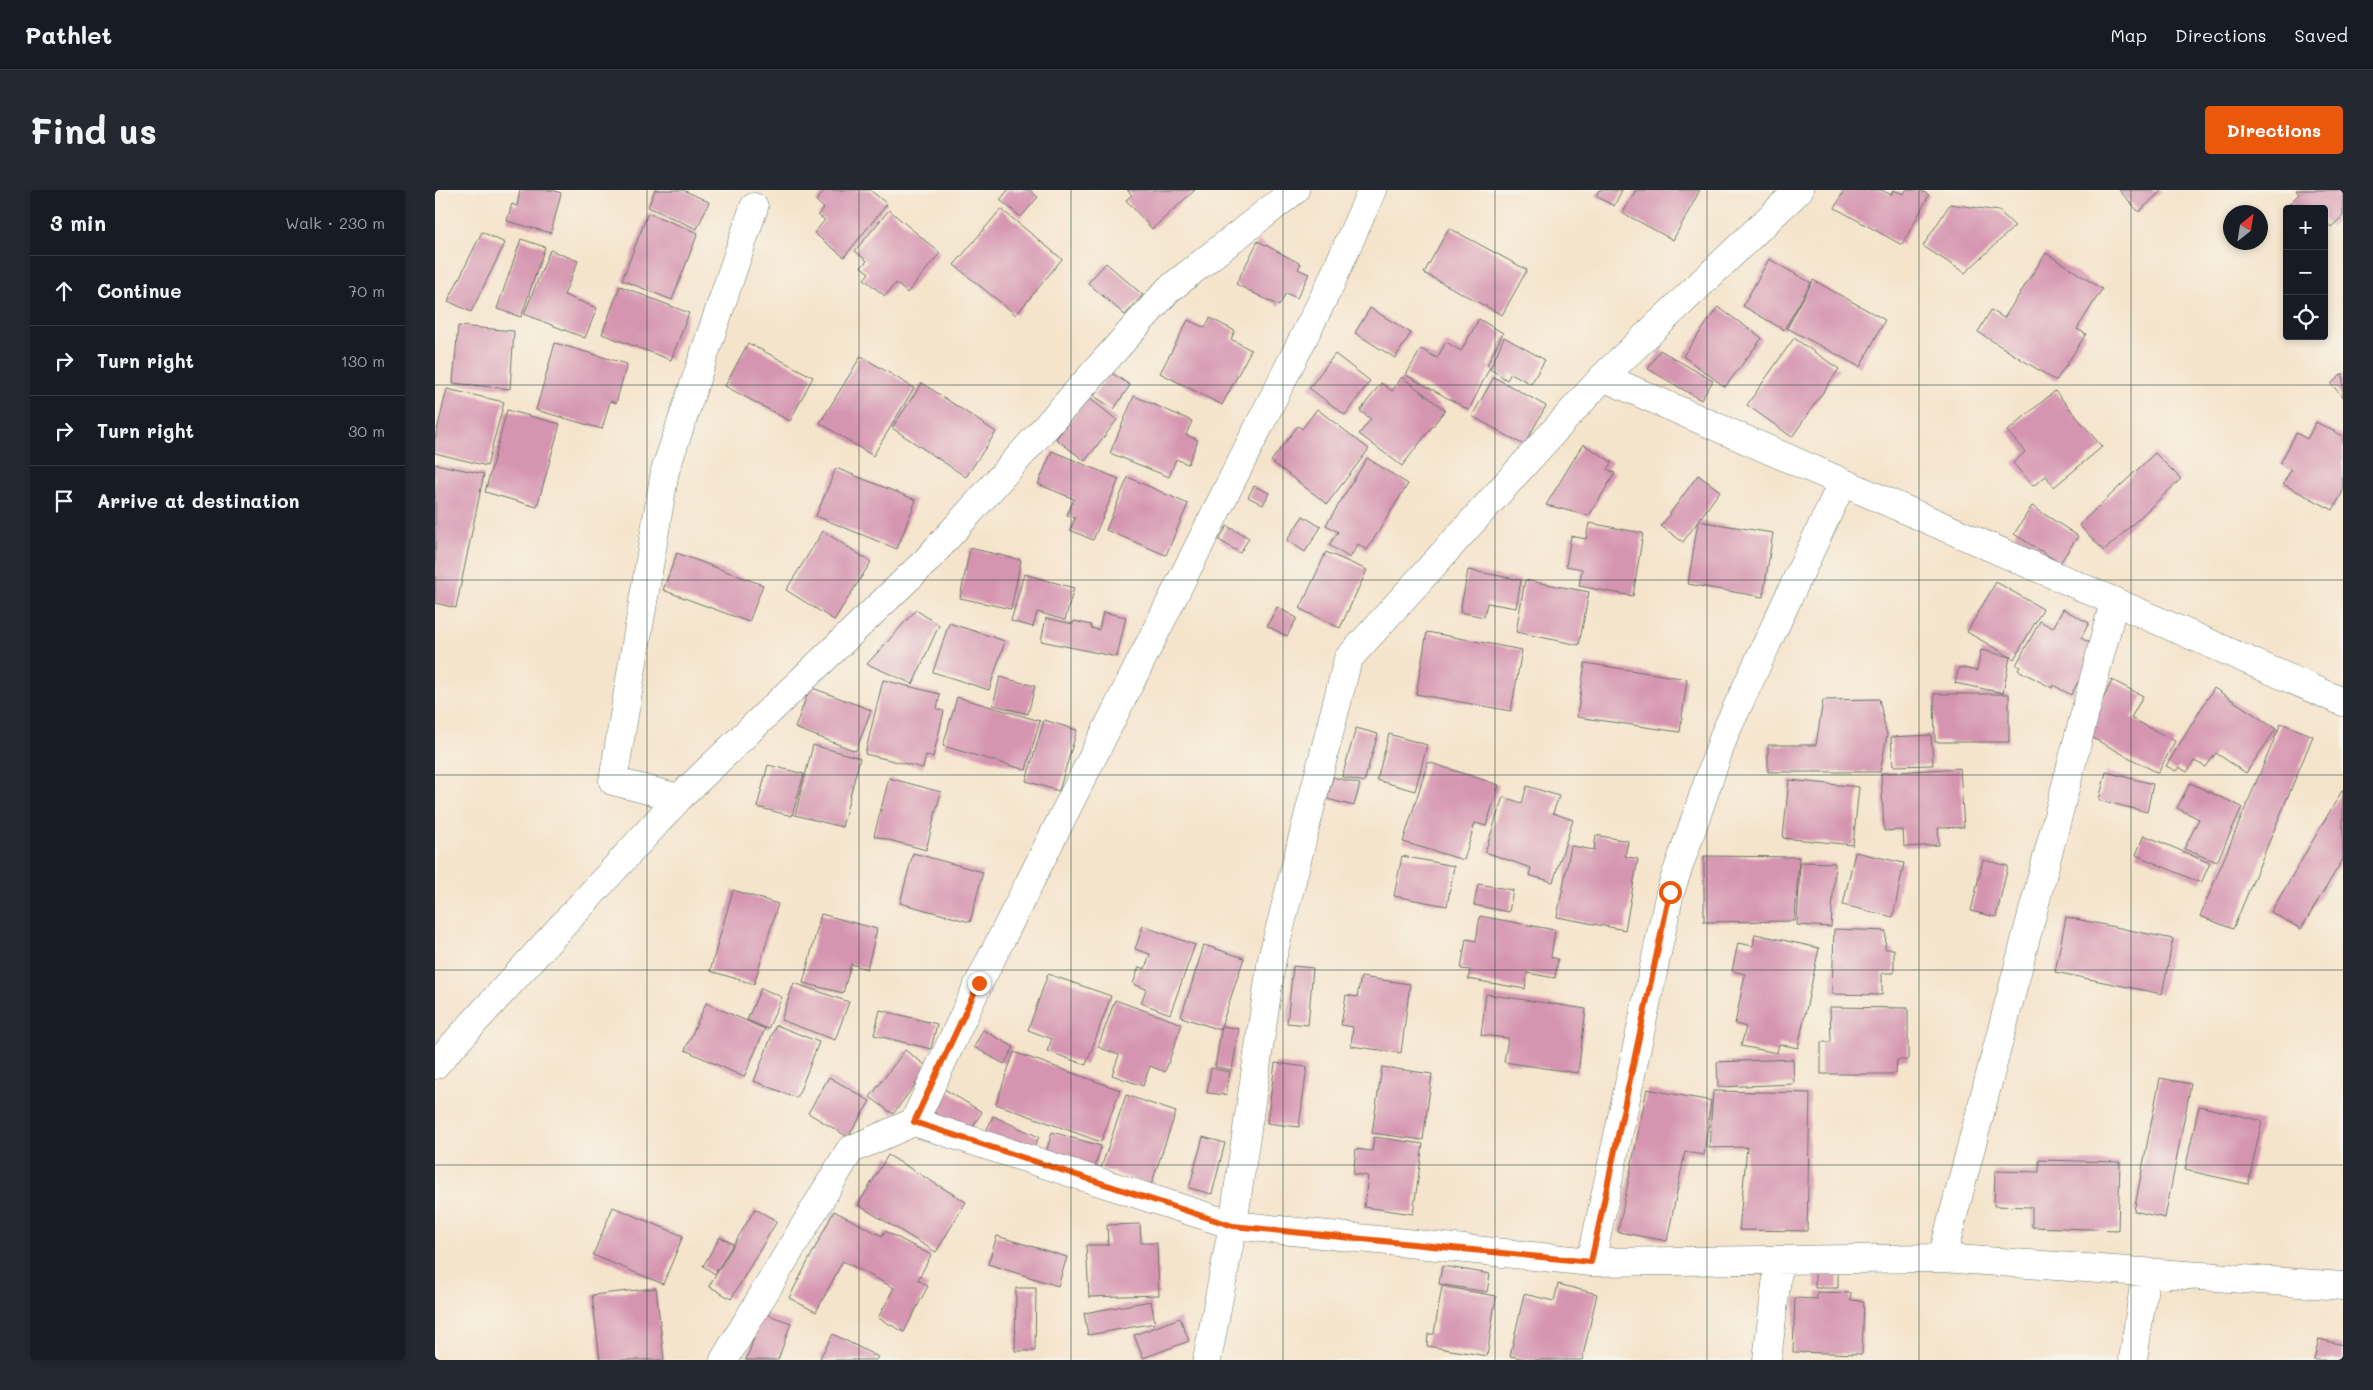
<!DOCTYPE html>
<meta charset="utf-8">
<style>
body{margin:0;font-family:Mali,sans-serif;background:#242831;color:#f1f3f6}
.controls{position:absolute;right:15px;top:15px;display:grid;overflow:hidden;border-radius:5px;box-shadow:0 2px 8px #0003}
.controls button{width:45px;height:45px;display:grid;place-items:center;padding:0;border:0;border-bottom:1px solid #363941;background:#171b24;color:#f1f3f6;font:25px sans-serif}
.compass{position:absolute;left:1788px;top:15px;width:45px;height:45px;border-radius:50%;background:#171b24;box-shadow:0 2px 8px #0003;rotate:30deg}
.stop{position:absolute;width:15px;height:15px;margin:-11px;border:4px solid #ea580c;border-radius:50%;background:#fff}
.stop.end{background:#ea580c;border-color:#fff;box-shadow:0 1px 5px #0008}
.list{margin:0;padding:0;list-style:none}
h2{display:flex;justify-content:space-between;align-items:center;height:65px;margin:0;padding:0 20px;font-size:21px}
h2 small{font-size:16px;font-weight:400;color:#9ea1a6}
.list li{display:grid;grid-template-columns:32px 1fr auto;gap:15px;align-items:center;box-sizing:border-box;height:70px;padding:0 20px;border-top:1px solid #363941}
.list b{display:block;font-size:19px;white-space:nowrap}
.list em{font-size:16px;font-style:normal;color:#9ea1a6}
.icon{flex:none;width:28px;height:28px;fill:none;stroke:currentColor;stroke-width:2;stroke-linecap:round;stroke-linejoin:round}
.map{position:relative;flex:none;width:1908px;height:1170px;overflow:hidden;border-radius:5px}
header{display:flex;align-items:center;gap:30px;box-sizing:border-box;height:70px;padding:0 25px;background:#171b24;border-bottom:1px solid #363941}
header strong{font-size:24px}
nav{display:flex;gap:28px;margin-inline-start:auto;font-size:18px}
.intro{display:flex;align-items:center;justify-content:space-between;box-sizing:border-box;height:120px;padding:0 30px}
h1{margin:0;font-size:35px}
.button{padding:12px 22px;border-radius:5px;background:#ea580c;color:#fff;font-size:18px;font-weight:700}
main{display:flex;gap:30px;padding:0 30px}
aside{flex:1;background:#171b24;border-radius:5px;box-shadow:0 2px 8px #0003}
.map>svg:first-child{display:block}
.building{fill:#d595b0}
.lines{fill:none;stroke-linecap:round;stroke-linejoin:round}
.minor-casing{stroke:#6a7769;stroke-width:29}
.minor{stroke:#fff;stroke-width:28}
.route{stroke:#ea580c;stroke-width:6}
.grid{fill:none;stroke:#1f3d34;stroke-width:1;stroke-opacity:0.55}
</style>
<header>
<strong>Pathlet</strong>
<nav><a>Map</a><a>Directions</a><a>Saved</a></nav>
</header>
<div class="intro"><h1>Find us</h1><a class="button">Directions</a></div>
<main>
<aside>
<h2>3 min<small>Walk · 230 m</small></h2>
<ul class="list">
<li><svg class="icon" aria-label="ahead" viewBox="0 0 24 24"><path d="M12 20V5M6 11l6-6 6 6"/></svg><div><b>Continue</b></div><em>70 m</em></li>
<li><svg class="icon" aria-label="right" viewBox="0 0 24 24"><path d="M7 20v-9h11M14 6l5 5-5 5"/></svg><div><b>Turn right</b></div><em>130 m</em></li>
<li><svg class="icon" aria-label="right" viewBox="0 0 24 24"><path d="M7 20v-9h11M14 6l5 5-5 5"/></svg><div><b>Turn right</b></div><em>30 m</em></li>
<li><svg class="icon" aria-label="arrive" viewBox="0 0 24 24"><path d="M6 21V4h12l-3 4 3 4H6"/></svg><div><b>Arrive at destination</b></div></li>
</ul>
</aside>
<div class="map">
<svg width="1908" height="1170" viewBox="0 0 1908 1170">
<rect width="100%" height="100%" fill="#f7f3e8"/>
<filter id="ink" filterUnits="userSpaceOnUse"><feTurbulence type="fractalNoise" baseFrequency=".02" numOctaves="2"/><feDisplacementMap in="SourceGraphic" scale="10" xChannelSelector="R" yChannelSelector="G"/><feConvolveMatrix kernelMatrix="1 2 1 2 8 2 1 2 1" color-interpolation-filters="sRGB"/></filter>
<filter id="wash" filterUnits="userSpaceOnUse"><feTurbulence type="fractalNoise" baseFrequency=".0096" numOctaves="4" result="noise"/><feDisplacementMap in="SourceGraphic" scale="20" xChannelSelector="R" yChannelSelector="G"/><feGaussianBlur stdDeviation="1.12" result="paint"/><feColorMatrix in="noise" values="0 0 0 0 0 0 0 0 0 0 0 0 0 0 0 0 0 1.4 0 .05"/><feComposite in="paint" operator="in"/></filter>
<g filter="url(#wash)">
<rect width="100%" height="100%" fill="#f5e4cc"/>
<g id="blocks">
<!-- building -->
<path class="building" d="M85,0H117L126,3L116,43L72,31L77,14L82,16Z
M220,0H248L274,12L262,39L213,17Z
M390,0H435L452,14L409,67L379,43L390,30L383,25L389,18L381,11Z
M573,0H595L603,7L586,27L565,10Z
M692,0H760L717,39L691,10L697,5Z
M1164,0H1187L1179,16L1161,6Z
M1201,0H1265L1238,50L1188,23Z
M1409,0H1447L1456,5L1458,0L1469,4L1471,0H1485L1494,5L1467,55L1400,18Z
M1684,0H1727L1704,22Z
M1861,0H1908V26L1896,37L1889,30V19H1851L1850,18L1864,4Z
M1515,14L1564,21L1580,36L1530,83L1488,56Z
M566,19L627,69L581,125L519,75Z
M454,20L505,63L472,103L461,93L450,106L429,89L434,83L426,77L432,71L420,61Z
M213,23L263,43L237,110L187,90Z
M1014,38L1092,80L1067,125L989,83Z
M47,42L70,53L36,122L13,111Z
M86,49L110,57L86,127L62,119Z
M823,51L866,74L863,79L874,84L862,108L851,103L844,116L801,94Z
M115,60L143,71L129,105L162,118L150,148L89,124Z
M1611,63L1667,99L1642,139L1651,144L1621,191L1543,142L1556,120L1569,128Z
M1334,69L1376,93L1349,140L1308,116Z
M671,73L708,105L690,125L653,93Z
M1378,90L1450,130L1425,177L1352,138Z
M185,96L254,123L236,170L167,144Z
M1283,117L1327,148L1290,197L1248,166Z
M935,118L976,143L960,168L920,143Z
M775,128L800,141L796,149L816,160L787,215L725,183L753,130L770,138Z
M1044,129L1068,143L1052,175L1055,177L1034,220L971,185L986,159L1002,168L1011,152L1026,161Z
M23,136L79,141L75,199L18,193Z
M1069,147L1110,170L1096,194L1076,183L1072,190L1055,179Z
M1359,148L1404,179L1357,247L1312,215Z
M120,153L192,174L181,213L175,211L167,239L101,220Z
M313,153L378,187L355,231L290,196Z
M1225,160L1278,191L1266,210L1213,179Z
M900,164L935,191L910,225L874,198Z
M426,166L479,198L438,266L385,233Z
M675,182L695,195L679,219L659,206Z
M1908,183V207L1896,194Z
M967,187L1010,220L967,276L924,244L936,229L925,221L946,193L957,201Z
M1059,187L1111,216L1089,255L1037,226Z
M487,193L561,242L531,287L457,238Z
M12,199L69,212L52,276L0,263V249Z
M1620,201L1667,257L1619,297L1611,286L1598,296L1578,273L1590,262L1572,241Z
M699,206L757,231L751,245L763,250L753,274L741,269L734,287L675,263Z
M653,207L682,230L650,271L621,249Z
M882,219L934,259L892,314L836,271L863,236L867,239Z
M72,220L125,234L102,317L50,302Z
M1881,232L1908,246V301L1898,320L1848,294L1856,280L1845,274L1861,243L1872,249Z
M1148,254L1177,272L1172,279L1180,283L1154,326L1111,315Z
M617,261L684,289L658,350L635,340L640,328L632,325L639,309L603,294Z
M1720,263L1746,289L1669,361L1644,335Z
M932,268L973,294L932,360L923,354L915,368L894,355L903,342L891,335Z
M0,274L49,284L21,418L0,413Z
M401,278L481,310L462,359L381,326Z
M1263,285L1285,301L1248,352L1226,336Z
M693,287L753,314L731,365L671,340Z
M819,296L834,303L828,315L813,307Z
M1597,316L1643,346L1625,373L1579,344Z
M868,326L886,337L870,362L852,350Z
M1263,331L1338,343L1328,407L1253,394Z
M1154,333L1208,343L1198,406L1144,396L1147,379L1131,376L1136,346L1151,349Z
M792,336L814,348L805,363L784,350Z
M388,341L436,372L399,430L351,400Z
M535,358L586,370L576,419L525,408Z
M891,362L932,380L905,438L865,419Z
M242,363L328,395L314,432L228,400Z
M1033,380L1086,390L1081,418L1052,413L1049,427L1025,422Z
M589,384L639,398L630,430L602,422L598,437L576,431Z
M1090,390L1154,402L1144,455L1081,442Z
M1561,392L1608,419L1579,469L1532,442Z
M842,417L862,428L852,446L832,436Z
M1628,419L1654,433L1646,448L1662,457L1636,505L1618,495L1617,498L1583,480L1585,477L1581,475L1605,431L1618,438Z
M481,420L504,435L478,494L432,474Z
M668,422L691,427L682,467L606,451L611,428L638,434L639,431L656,435V438L664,440Z
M514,433L570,451L554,500L498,482Z
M992,442L1087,460L1076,521L981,504Z
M1546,460L1575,467L1568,503L1520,493L1524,477L1542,481Z
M1150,473L1252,489L1245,542L1142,527Z
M565,487L600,496L593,524L558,515Z
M448,490L505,504L502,519L509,521L498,567L491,565L488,578L430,564Z
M1677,490L1708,506L1696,528L1740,551L1723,583L1652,545Z
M375,497L436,520L421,561L360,538Z
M1779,498L1841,539L1811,583L1781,563L1771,577L1759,571L1752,582L1744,577L1741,581L1731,576Z
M1499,504H1574V552H1500Z
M522,507L605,531L591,580L508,556Z
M1444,509L1452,545L1445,582H1333V555H1381L1388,510Z
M609,530L642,540L624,601L591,591Z
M1846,533L1878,546L1798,739L1765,726Z
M921,538L943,544L929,592L907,587Z
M954,544L992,555L980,601L942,590Z
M1496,545L1498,575L1458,576L1456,547Z
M378,555L425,568L407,637L360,625Z
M993,572L1064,595L1051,636L1040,633L1029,670L968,652Z
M333,575L369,584L357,626L322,617Z
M1525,578L1529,637L1503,638L1504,655L1469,657L1468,640L1449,641L1446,583Z
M1671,582L1718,594L1712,622L1664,610Z
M898,587L925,594L919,616L892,609Z
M454,588L506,602L491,660L439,646Z
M1354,590L1424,597L1418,655L1348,648Z
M1755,593L1807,617L1782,672L1749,659L1764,629L1742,618Z
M1092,596L1124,606L1118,623L1138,630L1118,692L1094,685L1096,678L1050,662L1068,607L1087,613Z
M1908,599V669L1866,739L1836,722Z
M1161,645L1193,651L1190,666L1203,669L1190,740L1122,727L1136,656L1159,660Z
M1709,645L1775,673L1766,693L1701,665Z
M1420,662L1469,673L1458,727L1408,715Z
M478,663L548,682L535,732L465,713Z
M967,666L1019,676L1012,716L959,706Z
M1269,666L1364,667L1360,731L1269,732Z
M1548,670L1573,676L1561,727L1536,721Z
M1365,672L1400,673L1396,737L1362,735Z
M1043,694L1078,700L1074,722L1039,715Z
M298,700L343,714L319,794L275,781Z
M386,724L442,739L432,779L416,774L408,803L368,793Z
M1045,726L1120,740L1116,767L1123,769L1120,788L1092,783L1090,799L1033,789L1035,780L1026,779L1031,749L1041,751Z
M1631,727L1738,749L1727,804L1620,782Z
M708,736L760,755L735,824L706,813L711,799L698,794L704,777L710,779L715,764L700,759Z
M1399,739L1451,741L1450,759H1459V783H1447V805L1397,804Z
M1320,744L1384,758L1363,858L1344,854L1342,863L1306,856L1311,837L1300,834L1310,784L1297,781L1303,753L1318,756Z
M769,755L809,768L785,840L746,827Z
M858,776L878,778L873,835L852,833Z
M613,784L676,806L651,875L612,861L617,849L593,840Z
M926,787L975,794L966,863L916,856L918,837L906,835L911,805L922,807Z
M359,793L414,812L400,850L346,830Z
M326,798L347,807L333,839L312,830Z
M1051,804L1151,819L1143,883L1069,872L1073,848L1046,845Z
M680,810L747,834L730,882L715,876L708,896L677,885L684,865L663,857Z
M271,813L330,839L309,887L250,860Z
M1395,817L1473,818V870H1462L1461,884H1386V852H1396Z
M445,820L502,834L496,859L439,845Z
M341,835L384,852L362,908L319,891Z
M787,836L804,839L797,880L780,877Z
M548,840L579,857L569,874L539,857Z
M470,860L493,877L458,924L435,907Z
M579,862L685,900L666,952L561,914Z
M1358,869L1359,894L1283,897L1282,872Z
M840,873L872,877L864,937L832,933Z
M947,877L997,884L988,950L937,943Z
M776,878L795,882L791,905L772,903Z
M394,887L435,911L413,947L373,923Z
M1725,888L1756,894L1730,1028L1699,1021Z
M506,897L547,922L534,943L493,919Z
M1212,899L1276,911L1269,965L1250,962L1232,1051L1183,1042Z
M1278,901L1375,903L1372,1041L1304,1040L1312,957L1274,958Z
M691,905L741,922L716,995L666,978Z
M1764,916L1827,931L1813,994L1750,980Z
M558,926L604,947L595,965L550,944Z
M617,942L666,956L658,984L609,969Z
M768,947L790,953L777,1004L754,998Z
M939,947L988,954L978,1024L929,1017L933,986L918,984L921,959L937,961Z
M453,965L531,1012L501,1062L423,1015Z
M1604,970L1685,972L1683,1040L1597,1037V1017L1559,1016L1560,981L1604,982Z
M178,1017L248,1046L228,1094L158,1065Z
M320,1019L342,1031L296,1109L274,1096Z
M399,1021L447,1046L450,1041L496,1065L483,1090L493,1096L469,1142L443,1128L459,1098L408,1071L381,1122L354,1108Z
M705,1034L706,1053H722L724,1105L654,1107L651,1055H673L672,1035Z
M562,1046L632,1067L623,1096L553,1074Z
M285,1047L298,1054L280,1084L268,1076Z
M1007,1076L1055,1084L1052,1102L1004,1094Z
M1380,1082L1403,1083V1098H1380Z
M1123,1094L1162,1104L1147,1170H1095L1075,1166L1089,1104L1119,1111Z
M1007,1096L1061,1106L1052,1166L992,1156L993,1144H999Z
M221,1098L229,1170H165L157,1105Z
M581,1098H601L600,1161H580Z
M1382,1102L1416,1103L1415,1110L1429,1111L1427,1164L1358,1162L1360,1108L1382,1109Z
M716,1111L720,1133L653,1145L649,1123Z
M328,1123L356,1133L343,1170H311Z
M745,1128L754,1151L708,1168L699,1145Z
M398,1144L443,1167L441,1170H390L385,1168Z
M1884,1149L1908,1155V1170H1879Z"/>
</g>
</g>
<g filter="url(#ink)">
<use href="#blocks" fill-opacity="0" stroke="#6a7769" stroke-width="1"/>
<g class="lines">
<defs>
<path id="minor" d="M1168,187L1908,512
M244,608L178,591L230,281L319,17
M0,875L244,608L492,370L733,100L860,0
M479,932L798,1035L1156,1072L1507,1068L1908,1096
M1507,1068L1679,412
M1156,1072L1235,702L1290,543L1407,293
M289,1170L415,960L479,932L544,793L895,95L937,0
M772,1170L798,1035L837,769L913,469L1168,187L1364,0
M1332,1170L1344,1070
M1698,1170L1711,1082"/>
</defs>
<!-- minor casing -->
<use href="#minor" class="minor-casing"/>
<!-- minor -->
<use href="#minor" class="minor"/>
</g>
</g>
<g class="lines" filter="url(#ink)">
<!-- route -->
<path class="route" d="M544,793L479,932L798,1036L1156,1072L1235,702"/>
</g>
<!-- grid -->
<path class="grid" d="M212,0V1170M424,0V1170M636,0V1170M848,0V1170M1060,0V1170M1272,0V1170M1484,0V1170M1696,0V1170M0,195H1908M0,390H1908M0,585H1908M0,780H1908M0,975H1908"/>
</svg>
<div class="controls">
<button>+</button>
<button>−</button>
<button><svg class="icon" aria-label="locate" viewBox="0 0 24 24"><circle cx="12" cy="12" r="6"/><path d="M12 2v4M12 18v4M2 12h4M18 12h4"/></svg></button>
</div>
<svg class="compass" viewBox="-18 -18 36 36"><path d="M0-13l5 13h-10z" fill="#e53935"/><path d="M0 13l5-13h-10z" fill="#9ea1a6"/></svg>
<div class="stop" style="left:1235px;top:702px"></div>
<div class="stop end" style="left:544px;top:793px"></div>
</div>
</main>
